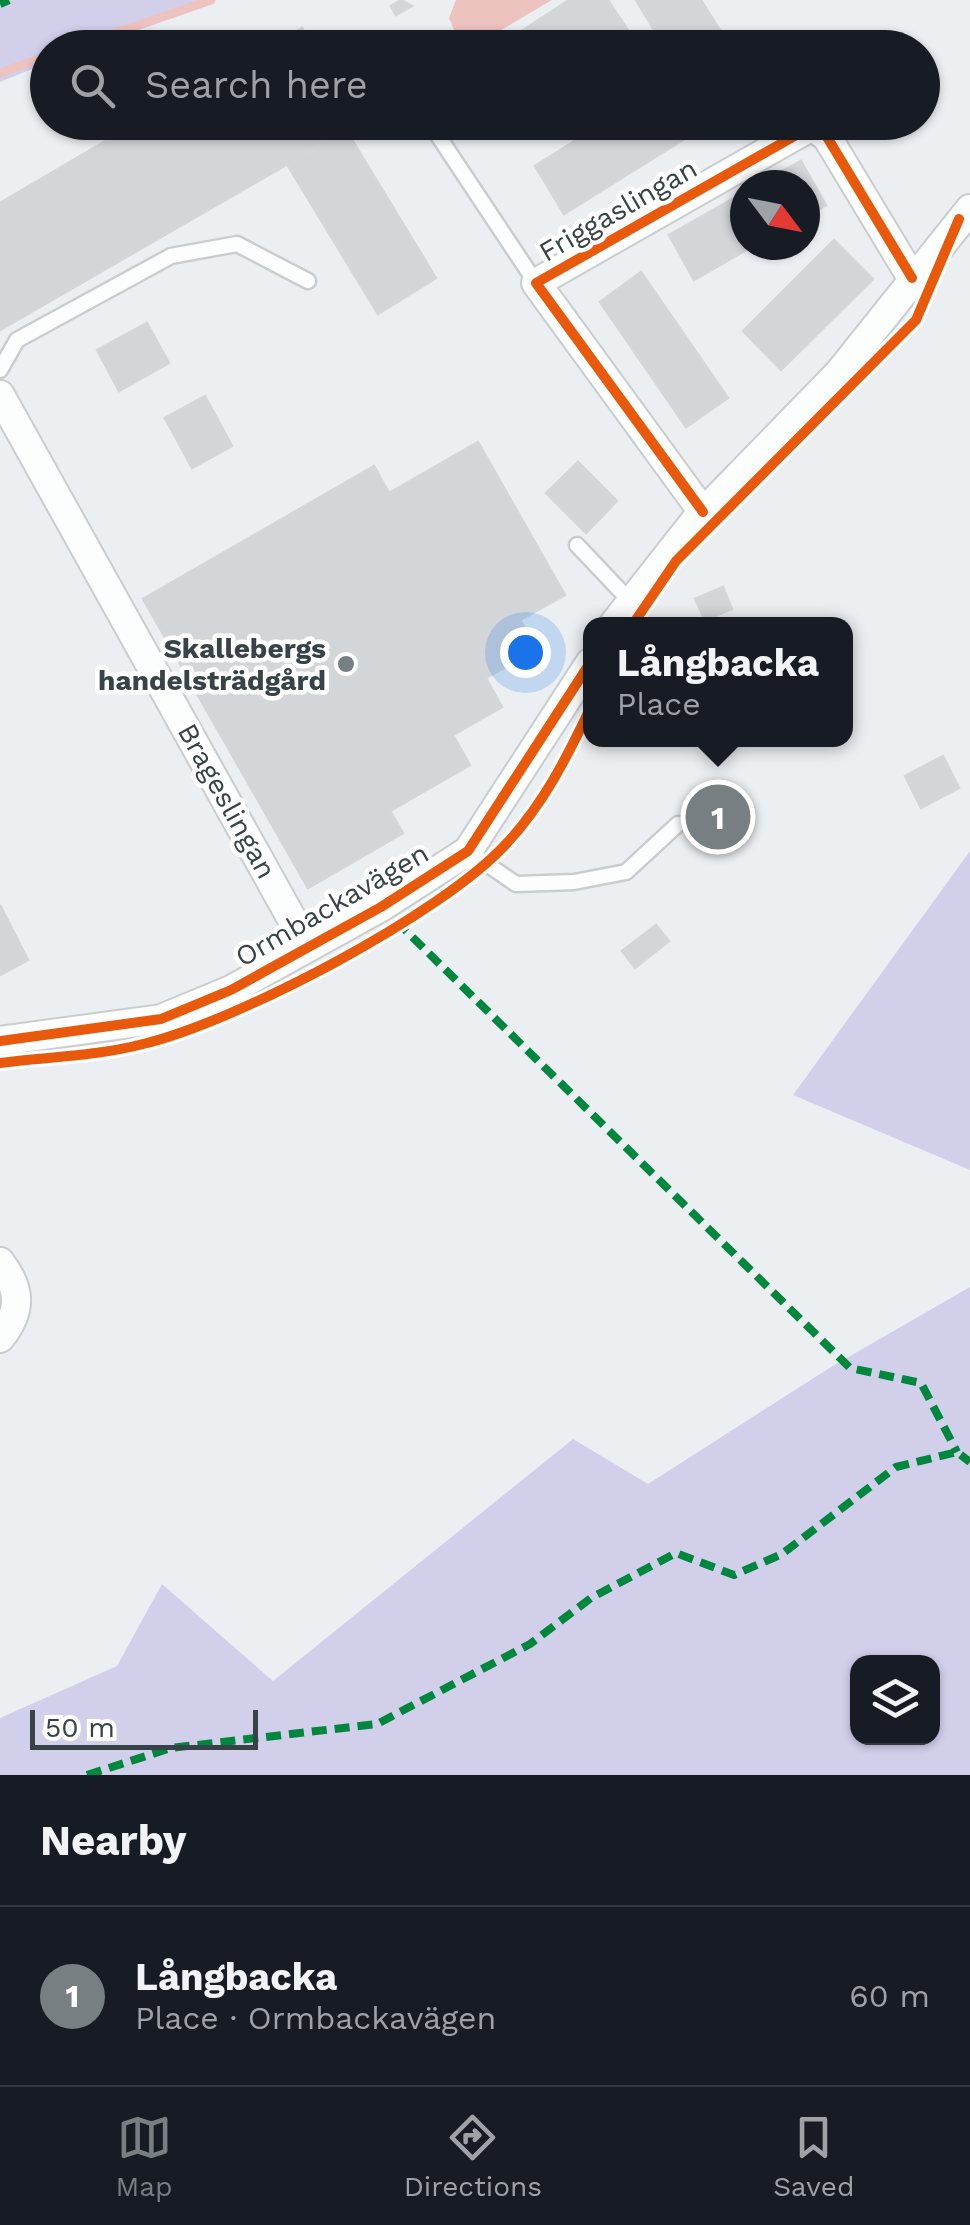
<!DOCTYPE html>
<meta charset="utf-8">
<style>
body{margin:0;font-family:"Work Sans",sans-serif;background:#20242c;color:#f1f3f6}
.controls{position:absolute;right:30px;bottom:30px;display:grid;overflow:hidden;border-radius:20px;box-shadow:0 2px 8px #0004}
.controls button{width:90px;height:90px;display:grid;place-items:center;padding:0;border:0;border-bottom:2px solid #363941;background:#171b24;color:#f1f3f6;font:50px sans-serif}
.compass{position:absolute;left:730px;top:170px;width:90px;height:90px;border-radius:50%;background:#171b24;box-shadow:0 2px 8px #0004;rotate:122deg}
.scale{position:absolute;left:30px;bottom:25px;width:228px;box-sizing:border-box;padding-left:10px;border:5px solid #384347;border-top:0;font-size:28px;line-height:35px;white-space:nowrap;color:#384347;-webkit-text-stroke:8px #fff;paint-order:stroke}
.you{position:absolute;left:525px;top:652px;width:35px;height:35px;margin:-25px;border:8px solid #fff;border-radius:50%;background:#1a73e8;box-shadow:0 0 0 15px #1a73e833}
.badge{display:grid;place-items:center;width:65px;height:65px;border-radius:50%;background:#777f83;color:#fff;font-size:32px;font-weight:700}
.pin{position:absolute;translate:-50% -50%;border:5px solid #fff;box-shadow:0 2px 10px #0006}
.popup{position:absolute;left:583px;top:617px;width:270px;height:130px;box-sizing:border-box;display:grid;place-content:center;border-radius:20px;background:#171b24;filter:drop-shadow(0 2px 8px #0005);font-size:32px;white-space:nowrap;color:#9ea1a6}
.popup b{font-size:38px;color:#f1f3f6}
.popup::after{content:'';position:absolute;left:50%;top:100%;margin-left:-20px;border:20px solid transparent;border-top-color:#171b24}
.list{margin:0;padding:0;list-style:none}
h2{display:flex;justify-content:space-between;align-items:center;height:130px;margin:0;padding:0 40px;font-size:42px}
h2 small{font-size:32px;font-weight:400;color:#9ea1a6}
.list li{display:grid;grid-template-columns:65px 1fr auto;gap:30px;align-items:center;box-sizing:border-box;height:180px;padding:0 40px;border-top:2px solid #363941}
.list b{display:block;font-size:38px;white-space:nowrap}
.list p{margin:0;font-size:32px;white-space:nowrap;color:#9ea1a6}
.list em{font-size:32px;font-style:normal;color:#9ea1a6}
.icon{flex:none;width:55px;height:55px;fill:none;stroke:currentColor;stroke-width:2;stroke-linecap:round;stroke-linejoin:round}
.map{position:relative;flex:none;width:970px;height:1775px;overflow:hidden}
.search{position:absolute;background:#171b24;box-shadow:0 2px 8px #0004;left:30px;right:30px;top:30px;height:110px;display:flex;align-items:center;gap:25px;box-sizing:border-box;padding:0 35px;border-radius:55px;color:#9ea1a6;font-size:38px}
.sheet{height:310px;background:#171b24}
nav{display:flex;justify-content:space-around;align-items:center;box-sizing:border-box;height:140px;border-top:2px solid #363941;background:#171b24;font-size:28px;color:#9ea1a6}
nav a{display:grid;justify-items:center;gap:5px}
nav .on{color:#777f83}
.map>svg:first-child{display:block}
.green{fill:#d2cfeb;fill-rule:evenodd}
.water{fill:#edc3c0}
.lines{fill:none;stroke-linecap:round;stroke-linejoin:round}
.stream{stroke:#edc3c0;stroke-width:9}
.building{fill:#d2d6d8;stroke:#d2d7da;stroke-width:2.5}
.lane-casing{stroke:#cacdd0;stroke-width:19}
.street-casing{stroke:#cacdd0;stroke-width:32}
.lane{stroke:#fcfdfd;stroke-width:14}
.street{stroke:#fcfdfd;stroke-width:28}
.quiet{stroke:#00873e;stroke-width:8;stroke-dasharray:15 8;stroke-linecap:butt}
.cycleway-casing{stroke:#fff;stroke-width:16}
.cycleway{stroke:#e8590c;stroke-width:10}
.poi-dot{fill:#777f83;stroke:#fff;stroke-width:4}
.labels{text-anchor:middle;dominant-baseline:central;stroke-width:9;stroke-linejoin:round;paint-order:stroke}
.street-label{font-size:28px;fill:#384347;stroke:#fff}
.poi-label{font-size:28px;font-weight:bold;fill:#384347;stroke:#fff;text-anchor:end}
</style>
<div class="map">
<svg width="970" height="1775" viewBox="0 0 970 1775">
<rect width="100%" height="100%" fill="#eceff2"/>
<!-- green -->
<path class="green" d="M0,0H207L88,47L48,48L47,63L0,82Z
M970,851V1170L793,1095Z
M970,1287V1775H0V1718L117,1666L162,1584L273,1681L573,1439L648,1484L831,1367ZM858,1662H932V1738H858Z"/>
<!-- water -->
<path class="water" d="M456,0H552L479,43L457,37L449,18Z"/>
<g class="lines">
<!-- stream -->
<path class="stream" d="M73,48L211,0
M0,73L48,56"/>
</g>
<!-- building -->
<path class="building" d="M401,0L412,6L396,15L391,6Z
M569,0H608L629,32L606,48H496Z
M636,0H701L731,48H665Z
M302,28L313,48H268Z
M138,122L357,124L0,330V203Z
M605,122H692L697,131L564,214L535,166Z
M346,130L436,278L378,314L288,166Z
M801,161L826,205L805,217V185H758Z
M745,192V245H755L694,280L669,235Z
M834,240L873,279L781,370L743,331Z
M641,272L728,398L686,427L600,302Z
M147,323L169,363L119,391L97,350Z
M205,396L232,446L192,468L165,418Z
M478,442L565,595L520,620L537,650L486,678L502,707L453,735L470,765L390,811L403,833L308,888L143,599L374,466L389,493Z
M578,462L617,501L586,533L546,493Z
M723,587L732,609L705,620L695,599Z
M943,756L959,788L921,808L905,776Z
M723,789L747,814L713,845L690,820Z
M0,905L28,960L0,975Z
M656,925L669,941L635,968L622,951Z"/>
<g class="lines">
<defs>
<path id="lane" d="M429,122L536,283
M0,370L17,340L171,256L237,244L308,281
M577,545L629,600
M468,851L516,884L574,882L626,872L678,824"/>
<path id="street" d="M0,395L307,946
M703,512L536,283L812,126L827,137L912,278
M614,624L695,521L839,373L970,209
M0,1041L161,1019L231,990L381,907L468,851L590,663
M0,1262C21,1289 22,1311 0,1338"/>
</defs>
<!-- lane casing -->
<use href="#lane" class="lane-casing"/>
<!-- street casing -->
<use href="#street" class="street-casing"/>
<!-- lane -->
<use href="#lane" class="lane"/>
<!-- street -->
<use href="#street" class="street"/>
<!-- quiet -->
<path class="quiet" d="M0,4L9,0
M396,921L850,1368L921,1383L957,1452
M87,1775L171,1748L377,1724L530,1644L591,1598L676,1553L734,1575L782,1554L896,1467L957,1452L970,1462"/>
<defs>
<path id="cycleway" d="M703,512L536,283L812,126L827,137L912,278
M633,624L676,561L916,320L959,219
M0,1041L161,1019L231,990L381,907L468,851L590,663
M0,1063C47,1057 98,1056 143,1044C238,1021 441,915 506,844C543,805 567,757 590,709"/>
</defs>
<!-- cycleway casing -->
<use href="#cycleway" class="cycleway-casing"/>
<!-- cycleway -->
<use href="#cycleway" class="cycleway"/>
</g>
<!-- markers -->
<circle class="poi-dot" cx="346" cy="664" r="10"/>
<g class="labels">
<!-- street labels -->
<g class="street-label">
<text transform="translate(618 210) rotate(-30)">Friggaslingan</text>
<text transform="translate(227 801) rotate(61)">Brageslingan</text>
<text transform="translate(332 905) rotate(-30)">Ormbackavägen</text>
</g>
<!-- poi labels -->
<g class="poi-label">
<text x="326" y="648">Skallebergs<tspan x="326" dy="32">handelsträdgård</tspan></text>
</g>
</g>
</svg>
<div class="controls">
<button><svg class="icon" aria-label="layers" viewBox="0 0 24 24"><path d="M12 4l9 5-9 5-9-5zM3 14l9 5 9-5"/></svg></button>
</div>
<svg class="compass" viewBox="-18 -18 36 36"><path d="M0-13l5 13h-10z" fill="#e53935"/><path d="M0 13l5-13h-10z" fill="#9ea1a6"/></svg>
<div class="scale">50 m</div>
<div class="you"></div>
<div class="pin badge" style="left:718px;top:817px">1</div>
<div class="popup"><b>Långbacka</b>Place</div>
<div class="search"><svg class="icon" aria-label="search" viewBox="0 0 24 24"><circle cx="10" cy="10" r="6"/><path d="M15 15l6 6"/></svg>Search here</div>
</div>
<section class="sheet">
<h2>Nearby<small></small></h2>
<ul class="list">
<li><span class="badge">1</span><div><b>Långbacka</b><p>Place · Ormbackavägen</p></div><em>60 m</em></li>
</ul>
</section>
<nav>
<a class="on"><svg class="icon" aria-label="map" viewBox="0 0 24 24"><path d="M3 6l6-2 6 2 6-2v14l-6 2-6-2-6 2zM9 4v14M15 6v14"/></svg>Map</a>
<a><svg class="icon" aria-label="directions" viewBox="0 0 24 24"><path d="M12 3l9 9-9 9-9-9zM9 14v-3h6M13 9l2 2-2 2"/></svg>Directions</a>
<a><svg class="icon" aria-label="saved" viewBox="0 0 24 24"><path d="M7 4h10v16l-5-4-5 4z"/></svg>Saved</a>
</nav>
